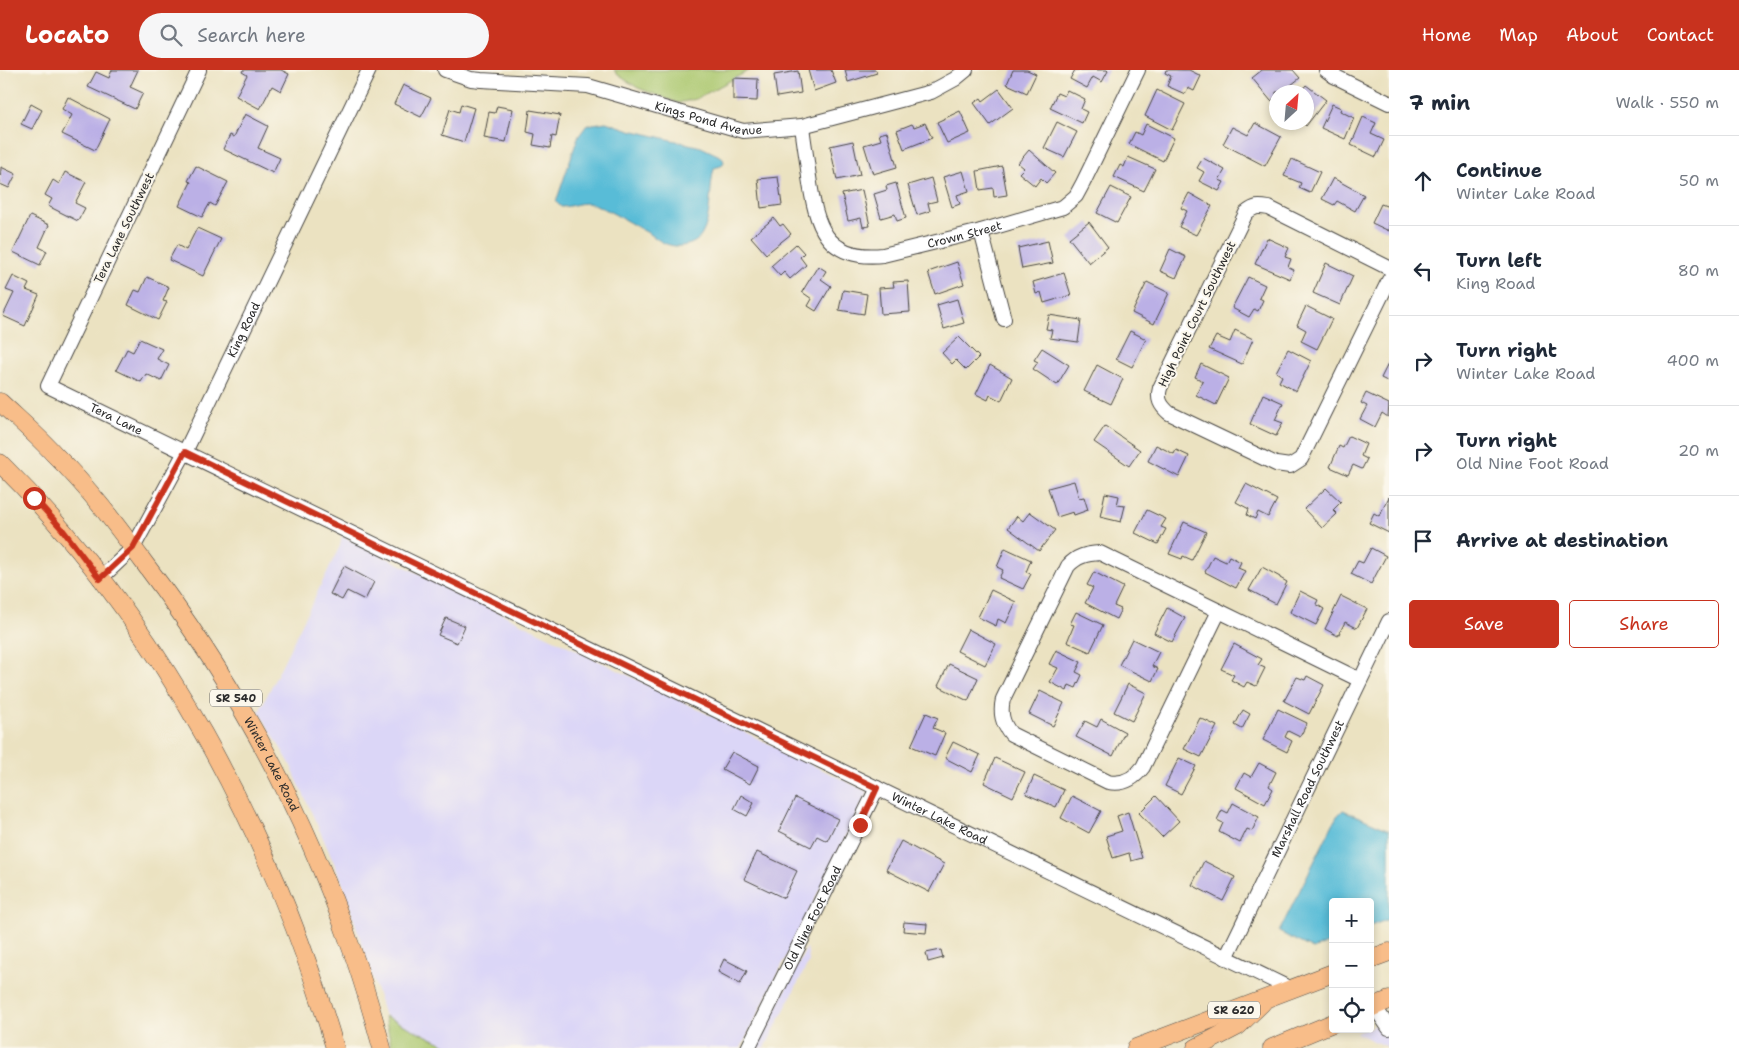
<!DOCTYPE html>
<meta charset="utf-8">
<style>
body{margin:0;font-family:"Shantell Sans",sans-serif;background:#f6f6f7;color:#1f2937}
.controls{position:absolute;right:15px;bottom:15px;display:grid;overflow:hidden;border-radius:5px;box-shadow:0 2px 8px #0003}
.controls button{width:45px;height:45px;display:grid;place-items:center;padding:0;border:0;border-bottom:1px solid #e0e1e3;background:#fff;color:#1f2937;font:25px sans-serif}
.compass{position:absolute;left:1269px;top:15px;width:45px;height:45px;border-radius:50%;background:#fff;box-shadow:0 2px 8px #0003;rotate:26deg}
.stop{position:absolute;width:15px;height:15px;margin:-11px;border:4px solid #c8321e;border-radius:50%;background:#fff}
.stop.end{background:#c8321e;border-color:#fff;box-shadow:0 1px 5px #0008}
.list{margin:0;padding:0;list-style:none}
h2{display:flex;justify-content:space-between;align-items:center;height:65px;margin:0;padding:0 20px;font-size:21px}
h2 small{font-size:16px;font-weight:400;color:#747a83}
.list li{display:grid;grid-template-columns:32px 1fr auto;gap:15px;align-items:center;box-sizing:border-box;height:90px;padding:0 20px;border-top:1px solid #e0e1e3}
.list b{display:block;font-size:19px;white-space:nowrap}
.list p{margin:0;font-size:16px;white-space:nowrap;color:#747a83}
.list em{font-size:16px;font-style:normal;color:#747a83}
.actions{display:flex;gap:10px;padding:15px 20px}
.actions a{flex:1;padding:11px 0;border:1px solid #c8321e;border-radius:5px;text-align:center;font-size:18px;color:#c8321e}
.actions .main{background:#c8321e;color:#fff}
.icon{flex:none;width:28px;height:28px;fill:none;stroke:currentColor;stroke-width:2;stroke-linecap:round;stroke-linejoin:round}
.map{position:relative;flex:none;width:1389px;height:978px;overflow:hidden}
header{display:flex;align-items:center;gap:30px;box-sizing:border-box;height:70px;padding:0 25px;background:#c8321e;color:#fff}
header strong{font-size:24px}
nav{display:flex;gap:28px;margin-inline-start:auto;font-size:18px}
.search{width:350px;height:45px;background:#f6f6f7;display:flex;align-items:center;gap:12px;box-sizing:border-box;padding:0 18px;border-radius:28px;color:#747a83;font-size:19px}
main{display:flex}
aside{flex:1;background:#fff}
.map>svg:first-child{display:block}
.built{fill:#dbd6f7}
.green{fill:#acc86f;stroke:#6c7a4d}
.water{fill:#58bcd7;stroke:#427481}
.building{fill:#bbb0e6}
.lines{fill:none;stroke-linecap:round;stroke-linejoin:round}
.minor-casing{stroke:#484642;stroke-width:16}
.major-casing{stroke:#484642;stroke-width:19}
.minor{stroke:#fff;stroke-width:14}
.major{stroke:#f8bd89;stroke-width:18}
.route{stroke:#c8321e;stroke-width:6}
.labels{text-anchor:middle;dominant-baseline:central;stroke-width:4;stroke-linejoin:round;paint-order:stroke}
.shield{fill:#fbf7ec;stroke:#696865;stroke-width:1}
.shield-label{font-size:11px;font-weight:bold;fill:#2b2b2b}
.street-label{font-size:12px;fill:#2b2b2b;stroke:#fbf7ec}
</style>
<header>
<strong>Locato</strong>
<div class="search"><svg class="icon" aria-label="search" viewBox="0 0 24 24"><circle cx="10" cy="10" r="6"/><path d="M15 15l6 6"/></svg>Search here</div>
<nav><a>Home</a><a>Map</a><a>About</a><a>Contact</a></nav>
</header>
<main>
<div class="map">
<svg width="1389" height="978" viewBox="0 0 1389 978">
<rect width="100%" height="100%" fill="#fbf7ec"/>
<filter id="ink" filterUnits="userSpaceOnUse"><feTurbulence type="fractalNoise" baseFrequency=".02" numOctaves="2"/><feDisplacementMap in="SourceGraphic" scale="10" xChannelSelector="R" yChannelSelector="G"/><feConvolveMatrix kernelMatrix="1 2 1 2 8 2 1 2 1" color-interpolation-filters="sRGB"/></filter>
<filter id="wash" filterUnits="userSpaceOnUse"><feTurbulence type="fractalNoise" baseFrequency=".0096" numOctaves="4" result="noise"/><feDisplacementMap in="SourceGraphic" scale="20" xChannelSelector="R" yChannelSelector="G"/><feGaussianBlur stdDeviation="1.12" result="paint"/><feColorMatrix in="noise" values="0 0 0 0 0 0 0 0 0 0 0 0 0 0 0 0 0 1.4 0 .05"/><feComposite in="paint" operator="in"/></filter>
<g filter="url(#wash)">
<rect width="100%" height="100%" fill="#ebe2c1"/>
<!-- built -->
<path class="built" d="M342,466L868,722L741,978H452L385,946L340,806L289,692L259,642L340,476Z
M807,877L809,891L765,978H756Z
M1389,950V978L1356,963L1365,959H1370V957Z"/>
<!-- green -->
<path class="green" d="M614,0H750L696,29L678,33L638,18L618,5Z
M385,946L452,978H392Z"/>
<!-- water -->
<path class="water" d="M606,52L630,60L701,77L722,87L724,92L721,96L714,98C709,117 712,150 701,166C695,175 680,178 670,175C663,174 656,168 650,164C631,154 612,141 592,134C582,131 571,137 561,137L556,132L578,67L587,55Z
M1343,740L1389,760V849L1370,856V832H1333V871L1313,879L1279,862L1337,746Z"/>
<g id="blocks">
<!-- building -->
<path class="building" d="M112,0H138L130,17L143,23L135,39L88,17L96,2L109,8Z
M243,0H281L289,4L281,21L272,16L260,39L236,26L247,5L242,2Z
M808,0H831L836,13L814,21Z
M845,0H876L877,3L848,12Z
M1013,0H1027L1036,4L1027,23L1007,14Z
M1075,0H1107L1108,1L1102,12L1093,7L1087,18L1070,9Z
M1166,0H1189L1201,6L1194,21L1188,18L1185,24L1167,16L1171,6L1165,3Z
M1262,0H1293L1300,8L1282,22H1276V27L1271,31L1252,8Z
M798,1L801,23L777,27L774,5Z
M733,8L758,9L757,31L733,30Z
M403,15L431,28L421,47L394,34Z
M1306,15L1326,30L1306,56L1302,52H1306V22H1300Z
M999,19L1013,38L990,55L974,33L981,28L983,31Z
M1067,20L1085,29L1081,39L1087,42L1082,53L1050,38L1057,23L1064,26Z
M1157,20L1185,34L1172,60L1145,46Z
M68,27L110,49L95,80L62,64L72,45L62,39Z
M31,34L42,40L32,59L21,54Z
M461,34L474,38L464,72L442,65L450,39L459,42Z
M1332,34L1341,38L1340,41L1354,48L1345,69L1321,58Z
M497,36L513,39L506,72L484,68L489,42L495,43Z
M530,40L560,45L556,67L552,66L550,78L533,75L535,64L527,62Z
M960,41L970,63L947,73L937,52Z
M245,44L268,56L258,78L280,88L273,103L223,79L230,65L234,67Z
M1363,47L1376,53L1371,64L1384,70L1376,87L1351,75Z
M1057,52L1077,62L1064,87L1044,78Z
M925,53L932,68L904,79L897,60L912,54L914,57Z
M1255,53L1281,67L1265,96L1223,74L1232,57L1248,65Z
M1146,54L1174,68L1163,91L1129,74L1135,62L1141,65Z
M887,62L897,97L873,104L864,75L881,70L879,64Z
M853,71L860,105L837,110L830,76Z
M1029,80L1055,103L1046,113L1041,108L1035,116L1019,103L1024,98L1018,93Z
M1128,87L1155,99L1144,121L1114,107L1120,95L1124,97Z
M1203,88L1225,100L1219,110L1224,112L1219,121L1199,111L1204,102L1197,98Z
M1292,89L1320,102L1310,123L1299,118L1301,113L1284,106Z
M196,96L228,112L215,136L210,133L202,147L179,136L191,112L188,111Z
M1002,96L1007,125L994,127L993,118L980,120L977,101Z
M1,97L16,104L9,118L0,114Z
M963,101L969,121L957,125L960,134L952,137L943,107Z
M65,102L86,112L75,133L85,138L78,151L48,136L52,129L45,125L53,110L59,114Z
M778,107L782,135L761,138L758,109Z
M931,108L937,131L928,133L930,141L917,145L908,115Z
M1333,108L1364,125L1355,141L1337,131L1334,135L1322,129Z
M896,113L906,148L897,151L895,144L881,148L874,124L887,120L886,116Z
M1111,117L1131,127L1117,153L1097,143Z
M862,120L870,156L863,157L861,148L848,151L842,124Z
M1189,123L1212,136L1196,165L1179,157L1187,141L1181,138Z
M1381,134L1389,137V161L1372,153Z
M30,146L49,155L39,177L47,181L40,195L13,182Z
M774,148L780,156L783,154L791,164L766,184L751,167Z
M1089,152L1108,177L1089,193L1069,168Z
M197,158L221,169L203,206L169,190L177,175L186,180Z
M1267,168L1289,178L1285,187L1291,189L1288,197L1294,200L1290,209L1255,194Z
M1048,171L1053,193L1022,199L1018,178Z
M796,174L804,183L800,187L806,195L790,209L784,202L780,206L771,196Z
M1170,179L1186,187L1176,208L1160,201Z
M957,192L964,214L935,224L928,202Z
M1326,193L1353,206L1340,235L1313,223Z
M818,196L826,201L821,209L831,216L816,241L808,236L812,229L802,222Z
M1064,203L1071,225L1044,233L1041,222L1036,224L1033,212Z
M13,206L29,214L26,220L39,225L25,256L3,246L14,223L6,220Z
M147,207L169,217L163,231L167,232L158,250L128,235L135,220L140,222Z
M1248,207L1265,215L1259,228L1263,230L1258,241L1254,239L1249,247L1232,238Z
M908,211L910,242L881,244L879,218L894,217L893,212Z
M1147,212L1169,223L1154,254L1132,243Z
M843,220L867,224L864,244L839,240Z
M957,229L964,253L944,259L937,235Z
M1306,236L1332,249L1317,279L1301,271L1306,260L1297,255Z
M1049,245L1081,250L1078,272L1050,268L1052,260L1046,259Z
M1235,260L1253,269L1242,294L1209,279L1216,266L1230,272Z
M1130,261L1146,269L1132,297L1116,289Z
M959,267L979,287L966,300L956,290L952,294L942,283Z
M140,269L162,279L157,289L169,295L161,311L146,304L141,312L116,300L127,279L133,282Z
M1042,278L1069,295L1057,315L1033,299L1038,292L1034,290Z
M1288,279L1311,291L1296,321L1279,312L1282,306L1276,302Z
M1389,292V312L1381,308Z
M1201,294L1229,308L1216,335L1196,325L1203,311L1195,307Z
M990,295L1012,308L1001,331L990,325L988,330L976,324Z
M1097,295L1123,309L1111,334L1084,321Z
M1366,323L1389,334L1388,347L1382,343L1375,357L1360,349L1367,336L1361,333Z
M1263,324L1283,333L1275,350L1283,353L1276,366L1250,354Z
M1105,356L1140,380L1129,396L1094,372Z
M1349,366L1366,374L1361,386L1367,389L1362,399L1353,395L1348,405L1330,397L1339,376L1343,378Z
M1156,375L1174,384L1176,380L1189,386L1179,407L1148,391Z
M1074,411L1079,428L1084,427L1088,440L1074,445L1073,442L1057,447L1048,418Z
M1246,414L1277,430L1268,447L1258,442L1255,449L1247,445L1249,439L1236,432Z
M1326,418L1341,432L1333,440L1337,444L1322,458L1304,439Z
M1105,423L1119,426L1117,435L1125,436L1121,452L1100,447Z
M1389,427V463L1369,453L1374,443L1379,446Z
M1147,440L1166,449L1161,457L1166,459L1158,474L1135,463Z
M1030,442L1055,460L1039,481L1008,458L1017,446L1023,451Z
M1184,452L1206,462L1192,490L1183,486L1182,489L1169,484Z
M1005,478L1031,490L1026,502L1031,504L1023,519L999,508L1003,500L997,497Z
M1371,478L1386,486L1371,514L1351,504L1358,491L1363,493Z
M1213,486L1226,492L1229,486L1241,492L1238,498L1245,501L1236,518L1205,502Z
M344,496L374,512L365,530L347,521L342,530L330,524Z
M1262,497L1280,507V508L1287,512L1276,534L1249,520Z
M1094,502L1123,517L1114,536L1121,539L1116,549L1085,533L1093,518L1087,515Z
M991,520L1016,532L1006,553L998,549L996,556L978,547Z
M1300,521L1318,530L1316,534L1324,539L1316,555L1290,542Z
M1341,526L1367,539L1357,558L1345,552L1338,566L1325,559Z
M1167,538L1185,548L1172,572L1154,563Z
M1076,542L1103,555L1090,582L1067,572L1074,555L1070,554Z
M446,548L465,556L457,573L438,565Z
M968,559L996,574L985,595L957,581Z
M1132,569L1159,582L1152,596L1158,599L1152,611L1119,595Z
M1234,574L1262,589L1258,595L1265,598L1256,616L1247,612L1244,617L1231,610L1234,605L1221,599Z
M1056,580L1081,592L1076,602L1082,605L1076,618L1069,615L1067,621L1050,612L1058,598L1049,594Z
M949,594L978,608L968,631L938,616Z
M1307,606L1324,615L1309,644L1284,631L1297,607L1305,610Z
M1128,614L1146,623L1132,651L1114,642Z
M1040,621L1064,633L1053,656L1029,644Z
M1278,639L1307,653L1300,667L1288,661L1285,667L1292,671L1287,682L1263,670Z
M1243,640L1250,644L1242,659L1235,655Z
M926,643L938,648L933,658L945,663L935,686L911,676Z
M1200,648L1217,656L1201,687L1184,679Z
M1101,649L1125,662L1113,686L1076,667L1085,651L1097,657Z
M953,672L980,685L972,702L945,688Z
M732,682L759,696L750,714L722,699Z
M995,688L1025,702L1013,727L984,713Z
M1179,688L1196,696L1181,724L1165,716Z
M1259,693L1276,702L1269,716L1273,719L1265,734L1236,718L1244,703L1251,707Z
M1034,706L1064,720L1056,737L1026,724Z
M741,725L754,733L747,746L734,739Z
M1072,726L1101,741L1089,763L1061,748Z
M1156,726L1179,751L1162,767L1139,743Z
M795,728L838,749L827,771L817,766L811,777L779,761Z
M1233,733L1259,747L1252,761L1247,759L1240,773L1219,762L1223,753L1217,750L1222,740L1228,743Z
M1128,742L1142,788L1131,791L1129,783L1113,788L1106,766L1122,761L1117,746Z
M901,771L944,794L929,822L886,800Z
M757,782L797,801L784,828L744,809Z
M1204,791L1235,807L1223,831L1192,815Z
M904,852L927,854L926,863L903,861Z
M941,880L943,888L928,892L926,883Z
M724,889L747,901L740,914L718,902Z"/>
</g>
</g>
<g filter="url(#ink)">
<use href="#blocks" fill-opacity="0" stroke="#484642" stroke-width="1"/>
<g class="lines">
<defs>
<g id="minor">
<path id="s1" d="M199,0L48,316L1289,918"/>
<path id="s2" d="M445,0L471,9L481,10L588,16L743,61L802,56L931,22L955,9L966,0"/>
<path d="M1326,0L1334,6L1389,33"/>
<path id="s3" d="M802,56C804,73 807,90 809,107C816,155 825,191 883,185L981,161L1063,137L1076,126L1083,113L1138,0"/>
<path d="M981,161L1004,249"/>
<path d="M1389,198L1269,138C1258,136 1255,136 1246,143L1160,318C1157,329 1160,335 1169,343L1276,394L1290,396L1301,389L1389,210"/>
<path d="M1100,483L1219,541L1143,697C1134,709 1123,715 1108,712L1011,664C1002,653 1000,643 1003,629L1068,496C1077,486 1086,484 1100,483Z"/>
<path id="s4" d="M100,509L133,478L185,382L369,0"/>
<path d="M1219,541L1360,610"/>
<path id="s5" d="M1226,888L1389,551"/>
<path d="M1374,936L1389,958"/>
<path id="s6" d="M748,978L877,718"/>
</g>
<g id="major">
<path id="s7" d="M0,332C18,349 38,366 55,385C89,418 117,456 145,494C232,609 302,736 349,872C362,907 372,942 382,978"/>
<path d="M0,393C159,550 273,765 335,978"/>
<path d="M1370,889L1389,882"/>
<path d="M1370,938L1389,930"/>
<path d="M1136,978L1333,903"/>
<path d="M1196,978L1238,956L1262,933"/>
<path d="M1272,978L1333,953"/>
</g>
</defs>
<!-- minor casing -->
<use href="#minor" class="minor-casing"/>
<!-- major casing -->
<use href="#major" class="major-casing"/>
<!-- minor -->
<use href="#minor" class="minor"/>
<!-- major -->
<use href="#major" class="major"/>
</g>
</g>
<g class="lines" filter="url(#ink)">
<!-- route -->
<path class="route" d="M34,428L62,459L100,509L133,478L185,382L877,718L860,755"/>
</g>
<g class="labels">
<!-- shield labels -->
<g class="shield">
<rect x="210" y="619.5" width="52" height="17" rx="4"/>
<rect x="1208" y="931.5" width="52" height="17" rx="4"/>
</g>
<g class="shield-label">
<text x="236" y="628">SR 540</text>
<text x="1234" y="940">SR 620</text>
</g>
<!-- street labels -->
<g class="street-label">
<text stroke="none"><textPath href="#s2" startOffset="270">Kings Pond Avenue</textPath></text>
<text transform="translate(124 158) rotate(-64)">Tera Lane Southwest</text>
<text stroke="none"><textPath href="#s3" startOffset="260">Crown Street</textPath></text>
<text transform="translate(1197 244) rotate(-64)">High Point Court Southwest</text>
<text stroke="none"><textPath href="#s4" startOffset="290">King Road</textPath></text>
<text stroke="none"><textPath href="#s1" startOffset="426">Tera Lane</textPath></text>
<text stroke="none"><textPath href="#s7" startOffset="455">Winter Lake Road</textPath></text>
<text stroke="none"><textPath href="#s5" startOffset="188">Marshall Road Southwest</textPath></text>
<text stroke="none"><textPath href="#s1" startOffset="1341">Winter Lake Road</textPath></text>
<text stroke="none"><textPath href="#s6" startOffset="145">Old Nine Foot Road</textPath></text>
</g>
</g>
</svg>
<div class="controls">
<button>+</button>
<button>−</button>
<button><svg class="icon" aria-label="locate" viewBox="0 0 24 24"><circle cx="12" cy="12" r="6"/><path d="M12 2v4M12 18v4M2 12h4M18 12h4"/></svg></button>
</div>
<svg class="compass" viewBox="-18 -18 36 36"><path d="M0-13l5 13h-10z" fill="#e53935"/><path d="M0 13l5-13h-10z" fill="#747a83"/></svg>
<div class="stop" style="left:34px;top:428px"></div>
<div class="stop end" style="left:860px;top:755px"></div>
</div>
<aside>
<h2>7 min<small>Walk · 550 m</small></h2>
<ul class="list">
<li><svg class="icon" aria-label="ahead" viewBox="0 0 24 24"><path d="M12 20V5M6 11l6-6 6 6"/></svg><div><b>Continue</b><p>Winter Lake Road</p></div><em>50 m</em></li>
<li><svg class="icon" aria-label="left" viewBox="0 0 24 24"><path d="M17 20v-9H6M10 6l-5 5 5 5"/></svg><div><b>Turn left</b><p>King Road</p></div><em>80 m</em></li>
<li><svg class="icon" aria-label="right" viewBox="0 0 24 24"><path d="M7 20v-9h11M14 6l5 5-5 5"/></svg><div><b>Turn right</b><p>Winter Lake Road</p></div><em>400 m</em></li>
<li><svg class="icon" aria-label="right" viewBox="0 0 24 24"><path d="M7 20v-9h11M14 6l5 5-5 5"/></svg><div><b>Turn right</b><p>Old Nine Foot Road</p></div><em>20 m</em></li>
<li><svg class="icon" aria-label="arrive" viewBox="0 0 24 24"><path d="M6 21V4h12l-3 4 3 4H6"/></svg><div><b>Arrive at destination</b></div></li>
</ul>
<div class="actions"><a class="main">Save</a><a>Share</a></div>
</aside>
</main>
